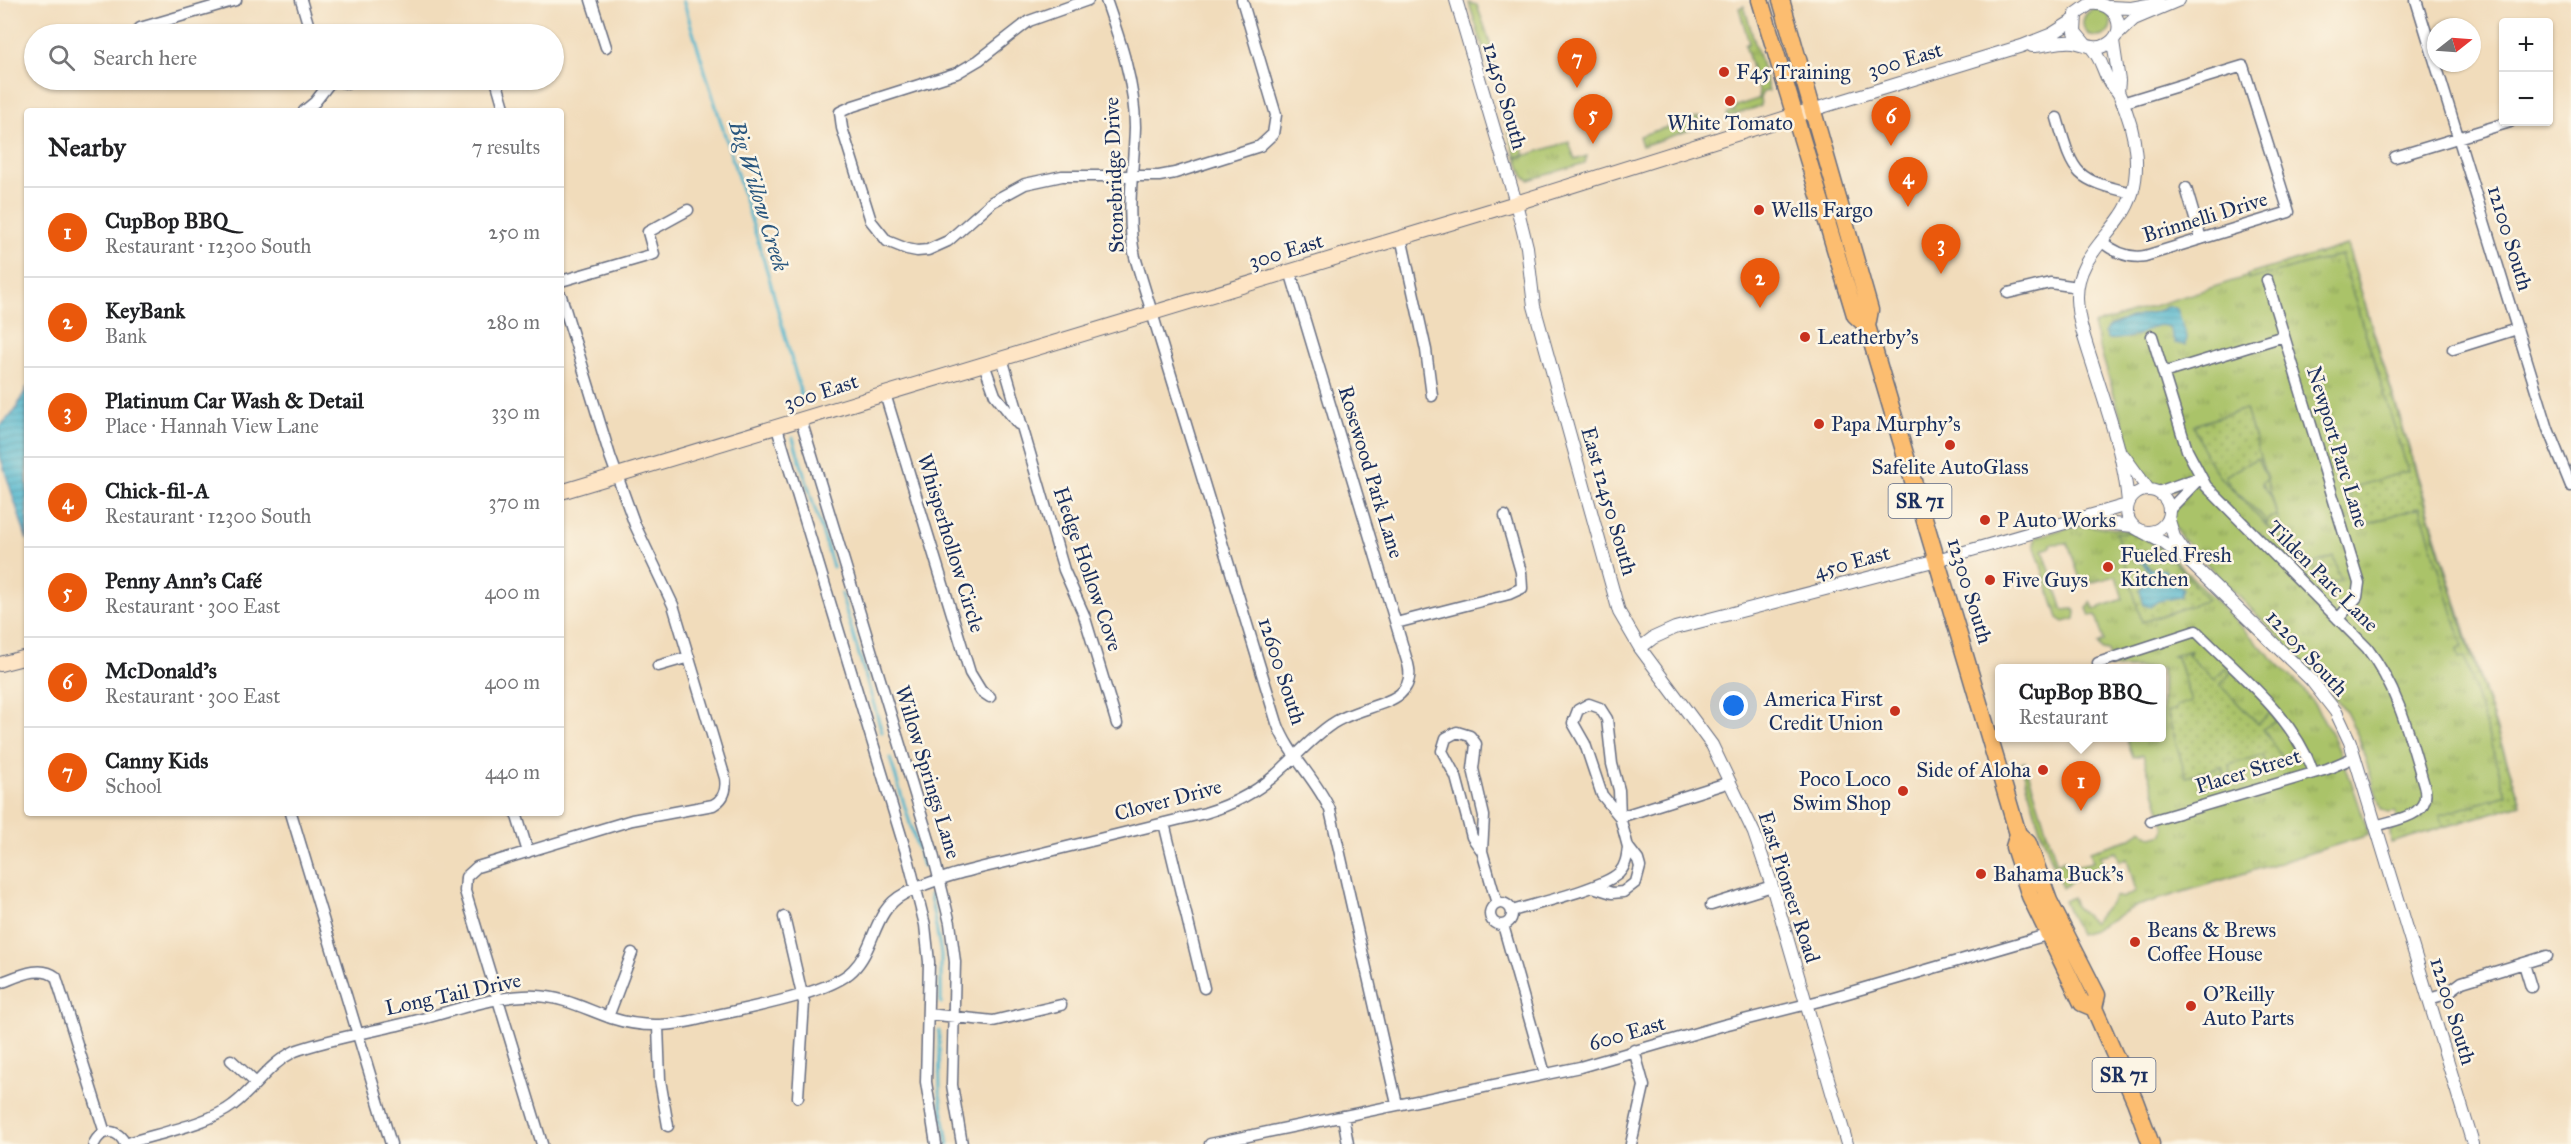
<!DOCTYPE html>
<meta charset="utf-8">
<style>
body{margin:0;font-family:"IM FELL Great Primer",serif;background:#f2f2f2;color:#202124}
.controls{position:absolute;right:18px;top:18px;display:grid;overflow:hidden;border-radius:6px;box-shadow:0 2px 4px #0004}
.controls button{width:54px;height:54px;display:grid;place-items:center;padding:0;border:0;border-bottom:2px solid #e0e0e0;background:#fff;color:#202124;font:30px sans-serif}
.compass{position:absolute;left:2427px;top:18px;width:54px;height:54px;border-radius:50%;background:#fff;box-shadow:0 2px 4px #0004;rotate:73deg}
.you{position:absolute;left:1734px;top:706px;width:21px;height:21px;margin:-15px;border:4px solid #fff;border-radius:50%;background:#1a73e8;box-shadow:0 0 0 9px #1a73e833}
.badge{display:grid;place-items:center;width:39px;height:39px;border-radius:50%;background:#ea580c;color:#fff;font-size:20px;font-weight:700}
.pin{position:absolute;translate:-50% -50px;filter:drop-shadow(0 2px 3px #0008)}
.pin::after{content:'';position:absolute;top:32px;width:21px;height:18px;background:inherit;clip-path:polygon(0 0,100% 0,50% 100%)}
.popup{position:absolute;left:1995px;top:664px;width:171px;height:78px;box-sizing:border-box;display:grid;place-content:center;border-radius:6px;background:#fff;filter:drop-shadow(0 2px 4px #0005);font-size:20px;white-space:nowrap;color:#757577}
.popup b{font-size:22px;color:#202124}
.popup::after{content:'';position:absolute;left:50%;top:100%;margin-left:-12px;border:12px solid transparent;border-top-color:#fff}
.list{margin:0;padding:0;list-style:none}
h2{display:flex;justify-content:space-between;align-items:center;height:78px;margin:0;padding:0 24px;font-size:26px}
h2 small{font-size:20px;font-weight:400;color:#757577}
.list li{display:grid;grid-template-columns:39px 1fr auto;gap:18px;align-items:center;box-sizing:border-box;height:90px;padding:0 24px;border-top:2px solid #e0e0e0}
.list b{display:block;font-size:22px;white-space:nowrap}
.list p{margin:0;font-size:20px;white-space:nowrap;color:#757577}
.list em{font-size:20px;font-style:normal;color:#757577}
.icon{flex:none;width:33px;height:33px;fill:none;stroke:currentColor;stroke-width:2;stroke-linecap:round;stroke-linejoin:round}
.map{position:relative;flex:none;width:2571px;height:1144px;overflow:hidden}
.search{position:absolute;background:#fff;box-shadow:0 2px 4px #0004;left:24px;top:24px;width:540px;height:66px;display:flex;align-items:center;gap:15px;box-sizing:border-box;padding:0 21px;border-radius:33px;color:#757577;font-size:22px}
.panel{position:absolute;background:#fff;box-shadow:0 2px 4px #0004;left:24px;top:108px;width:540px;height:708px;border-radius:6px}
.map>svg:first-child{display:block}
.grass{fill:url(#grass-tufts);stroke:#627964;stroke-width:1.5}
.park{fill:url(#park-dots);stroke:#627964;stroke-width:1.5}
.garden{fill:#aac369;stroke:#627964;stroke-width:1.5}
.water{fill:url(#water-rules);stroke:#347296;stroke-width:1.5}
.lines{fill:none;stroke-linecap:round;stroke-linejoin:round}
.stream{stroke:#4eb5cd;stroke-width:3}
.minor-casing{stroke:#666c7f;stroke-width:13}
.tertiary-casing{stroke:#666c7f;stroke-width:14}
.secondary-casing{stroke:#666c7f;stroke-width:16}
.primary-casing{stroke:#666c7f;stroke-width:19}
.minor{stroke:#fff;stroke-width:10}
.tertiary{stroke:#fff;stroke-width:12}
.secondary{stroke:#fee5c5;stroke-width:14}
.primary{stroke:#fcbd6f;stroke-width:16}
.poi-dot{fill:#c8321e;stroke:#fcf5e5;stroke-width:2}
.labels{text-anchor:middle;dominant-baseline:central;stroke-width:5;stroke-linejoin:round;paint-order:stroke}
.shield{fill:#fcf5e5;stroke:#5e6a86;stroke-width:1.5}
.shield-label{font-size:20px;font-weight:bold;fill:#1b2f5e}
.street-label{font-size:21px;fill:#1b2f5e;stroke:#fcf5e5}
.poi-label{font-size:21px;fill:#1b2f5e;stroke:#fcf5e5;text-anchor:start}
.water-label{font-size:22px;font-style:italic;fill:#2a577f;stroke:#fcf5e5}
</style>
<div class="map">
<svg width="2571" height="1144" viewBox="0 0 2571 1144">
<defs>
<pattern id="grass-tufts" width="24" height="20" patternUnits="userSpaceOnUse" patternTransform="scale(1.5)"><rect width="24" height="20" fill="#aac369"/><path d="M3 7l-1-3M5 7V3M7 7l1-3M15 17l-1-3M17 17v-4M19 17l1-3" fill="none" stroke="#8a9f5a"/></pattern>
<pattern id="park-dots" width="8" height="8" patternUnits="userSpaceOnUse" patternTransform="scale(1.5)"><rect width="8" height="8" fill="#aac369"/><path d="M2 2h.1M6 6h.1" fill="none" stroke="#8a9f5a" stroke-width="1.8" stroke-linecap="round"/></pattern>
<pattern id="water-rules" width="6" height="5" patternUnits="userSpaceOnUse" patternTransform="scale(1.5)"><rect width="6" height="5" fill="#4eb5cd"/><path d="M0 2.5h6" fill="none" stroke="#4094aa"/></pattern>
</defs>
<rect width="100%" height="100%" fill="#fcf5e5"/>
<filter id="ink" filterUnits="userSpaceOnUse"><feTurbulence type="fractalNoise" baseFrequency=".0167" numOctaves="2"/><feDisplacementMap in="SourceGraphic" scale="12" xChannelSelector="R" yChannelSelector="G"/><feConvolveMatrix kernelMatrix="1 2 1 2 8 2 1 2 1" color-interpolation-filters="sRGB"/></filter>
<filter id="wash" filterUnits="userSpaceOnUse"><feTurbulence type="fractalNoise" baseFrequency=".008" numOctaves="4" result="noise"/><feDisplacementMap in="SourceGraphic" scale="24" xChannelSelector="R" yChannelSelector="G"/><feGaussianBlur stdDeviation="1.35" result="paint"/><feColorMatrix in="noise" values="0 0 0 0 0 0 0 0 0 0 0 0 0 0 0 0 0 1.4 0 .05"/><feComposite in="paint" operator="in"/></filter>
<g filter="url(#wash)">
<rect width="100%" height="100%" fill="#f1dcbb"/>
<!-- grass -->
<path class="grass" d="M1744,6L1769,91L1763,92L1760,98L1761,106L1728,117L1727,114L1735,110L1736,106L1758,99L1759,91L1745,45L1749,43L1739,8Z
M1699,117L1702,126L1642,146L1639,136Z
M1569,142L1575,160L1587,156L1585,163L1529,180L1523,176L1517,158Z
M2347,245L2475,663L2521,804L2391,843L2390,831L2399,824L2396,812L2388,813L2381,809L2358,736L2345,710L2328,688L2181,537L2168,517L2192,488L2155,491L2135,464L2093,325Z
M2088,526L2128,530L2163,548L2303,689C2339,735 2351,781 2369,835L2134,907L2093,930L2079,934L2064,901L2072,897L2075,906L2093,923L2116,896L2122,898L2136,891L2127,859L2120,861L2116,852L2100,856L2104,864L2101,868L2098,866L2062,888L2040,829L2021,763L2025,762L2057,864L2064,860L2067,868L2093,862L2090,851L2131,839L2141,829L2152,837L2163,834L2165,826L2143,755L2133,757L2127,739L2162,738V668H2109L2112,665L2108,651L2102,650L2098,644L2104,641L2096,615L2090,616L2087,608L2091,602L2095,609L2123,599L2116,576L2082,585L2068,543L2051,544V547L2043,550L2063,610L2073,609L2076,612L2075,619L2064,622L2058,618L2034,544L2036,537L2067,528Z"/>
<!-- park -->
<path class="park" d="M2347,245L2469,648L2521,804L2444,827L2440,815L2506,795L2465,657L2459,658L2457,650L2463,647L2420,507L2359,526L2348,489L2408,471L2341,255L2248,280L2247,275Z
M2246,409L2286,546L2218,475L2206,456L2194,425Z
M2130,532C2137,538 2144,536 2151,542C2172,556 2191,581 2208,600L2142,622L2116,533Z
M2333,556L2341,581C2329,585 2319,573 2311,565Z
M2191,650L2187,654L2214,680L2226,668L2230,674L2220,685L2258,724L2270,713L2276,720L2263,729L2285,763L2272,766V769L2268,771L2263,755L2229,765L2233,781L2227,782L2222,767L2186,777L2167,712L2176,709V706L2191,701L2177,657L2173,656Z"/>
<!-- garden -->
<path class="garden" d="M1469,3L1477,5C1482,22 1502,65 1493,80Z
M2083 23a14 14 0 1 1 28 0a14 14 0 1 1-28 0Z
M1499,101L1508,104L1525,155L1516,157Z
M2257,458L2267,479L2262,483L2271,497L2277,516L2269,518L2267,524L2264,518L2231,487L2225,476Z"/>
<!-- water -->
<path class="water" d="M2169,306L2177,309L2187,336L2186,345L2175,343L2169,327C2157,322 2152,328 2142,333C2134,337 2118,340 2108,339L2104,333C2119,314 2150,318 2169,306Z
M27,387V540L0,456V426L15,411Z
M2132,550L2147,554L2144,561L2150,569L2165,570L2169,580L2183,588L2180,597L2158,601L2150,607L2144,605L2140,590L2150,573L2143,563L2134,560Z"/>
<g class="lines">
<!-- stream -->
<path class="stream" d="M683,0L768,274L803,401
M793,438L833,567
M841,594L882,732
M890,758L923,866
M930,895L941,954V1003
M939,1031L940,1095L948,1144"/>
</g>
</g>
<g filter="url(#ink)">
<g class="lines">
<defs>
<path id="minor" d="M301,0L311,34
M591,0L606,47
M1088,0L1029,21L979,60L957,73L853,106L840,112L842,128L871,221L887,241L907,249L917,251L928,250L948,241L992,202L1025,184L1062,176H1159L1175,173L1260,146L1273,134L1276,115L1242,0
M1106,0C1120,40 1135,84 1135,127C1134,169 1125,215 1135,257L1277,723C1288,755 1316,778 1330,810L1397,1104
M2416,0L2548,429L2571,486
M140,28L236,0
M332,80L346,83L359,80
M496,80L505,111
M304,111L315,102L332,80
M2057,118C2074,175 2073,179 2132,193
M2395,157L2510,122
M2186,188L2201,239
M1401,237L1426,350L1432,396
M2101,241C2114,252 2128,259 2145,256L2289,212L2243,66L2122,103
M2267,280L2359,583L2357,597L2338,619
M561,281L654,254L648,232L688,210
M2008,293L2050,283L2078,287
M2152,336L2187,450L2206,486L2367,648C2398,688 2410,737 2424,785C2433,816 2398,819 2375,826
M2453,349L2517,329
M1002,358L1064,570L1084,615L1117,724
M984,364L995,395L1018,424
M2163,373L2284,336
M885,394L970,673L981,691L990,697
M801,420L932,850L950,923L955,962L952,1085L962,1144
M777,428L909,862L925,925L929,962L926,1082L936,1144
M2158,492L2200,477
M2169,510L2201,477
M1396,623L1509,594L1522,588L1521,572L1505,516
M2098,663L2196,631C2238,674 2292,714 2313,772
M658,666L689,657
M291,813L391,1144
M516,813L528,852
M1620,817L1730,782
M2151,821L2327,769L2355,757
M1164,823L1204,988
M1482,851L1484,816L1473,769L1476,744L1470,736L1457,732L1446,738L1442,751L1456,777L1472,837L1482,851L1497,904
M1593,887L1612,893L1623,892L1636,882L1640,867L1638,860L1628,847L1620,817L1619,790L1612,764L1607,719L1600,708L1589,704L1578,710L1573,723L1585,744L1602,795L1620,817
M1490 914a11 11 0 1 1 22 0a11 11 0 1 1-22 0Z
M1711,905L1772,886
M1512,911C1535,904 1603,888 1619,873C1626,866 1627,856 1628,847
M784,917L804,1003L798,1097
M1503,925L1545,1074
M2524,964L2531,987
M0,983C17,977 40,964 56,977L105,1133
M2429,999L2446,994L2462,982L2547,956
M928,1014L993,1021L1061,1005
M608,1017L632,953
M658,1026L660,1080L668,1126
M231,1060L256,1083
M1343,1116L1348,1144
M94,1144C101,1128 118,1128 125,1144
M125,1144C155,1134 209,1124 233,1105C257,1087 267,1065 295,1051C332,1038 372,1032 410,1022C448,1013 497,994 536,996C564,997 585,1009 611,1018C645,1029 675,1026 708,1017C743,1009 830,994 853,970C876,947 873,910 904,894C940,875 983,868 1022,858C1083,843 1144,828 1205,813C1235,804 1261,790 1284,767C1300,752 1314,736 1332,724C1352,710 1386,706 1400,694C1409,686 1411,675 1408,664L1290,271
M542,1144L465,891L466,877L477,867L632,820L713,805C724,799 727,790 725,778L673,605L635,525L610,456L561,296
M1210,1144L1580,1067L1724,1025L1827,999L2050,934
M1631,1144L1644,1086L1634,1050"/>
<path id="tertiary" d="M1456,0L1516,203L1527,247L1534,306L1619,612L1640,648L1712,745L1754,833L1772,886L1847,1144
M2109,7L2131,8L2159,3
M2116,36L2134,19L2179,0
M2113,41L2119,81L2118,92
M2032,46C2046,46 2060,40 2074,42C2086,44 2095,51 2106,45C2131,32 2115,0 2090,4L2076,14L2075,32L2086,45
M2091,47C2103,61 2102,70 2110,83C2113,87 2117,90 2119,94C2136,130 2146,181 2121,216C2103,243 2076,262 2077,299C2078,322 2086,343 2093,365C2107,410 2124,455 2128,502
M1812,110L2022,46L2052,34L2074,20
M2124,456L2148,489
M2127 511a21 21 0 1 1 42 0a21 21 0 1 1-42 0Z
M2168,517L2174,537L2187,556
M2084,521L2133,526
M2143,532L2164,543L2192,564L2311,680L2336,712L2350,742L2473,1144
M1640,648L1653,638L1675,628L1937,560L2127,505"/>
<path id="secondary" d="M561,492L1516,203L1812,110
M0,664L27,657"/>
<path id="primary" d="M1760,0L1855,315L1867,326
M1781,0L1870,310L1867,326L2018,834L2028,843L2049,901L2097,995L2094,1008L2135,1101L2151,1144
M2018,834L2014,847L2030,896L2082,1003L2094,1008"/>
</defs>
<!-- minor casing -->
<use href="#minor" class="minor-casing"/>
<!-- tertiary casing -->
<use href="#tertiary" class="tertiary-casing"/>
<!-- secondary casing -->
<use href="#secondary" class="secondary-casing"/>
<!-- primary casing -->
<use href="#primary" class="primary-casing"/>
<!-- minor -->
<use href="#minor" class="minor"/>
<!-- tertiary -->
<use href="#tertiary" class="tertiary"/>
<!-- secondary -->
<use href="#secondary" class="secondary"/>
<!-- primary -->
<use href="#primary" class="primary"/>
</g>
</g>
<!-- markers -->
<g class="poi-dot">
<circle cx="1724" cy="72" r="6"/>
<circle cx="1730" cy="101" r="6"/>
<circle cx="1759" cy="210" r="6"/>
<circle cx="1805" cy="337" r="6"/>
<circle cx="1819" cy="424" r="6"/>
<circle cx="1950" cy="445" r="6"/>
<circle cx="1985" cy="520" r="6"/>
<circle cx="2108" cy="567" r="6"/>
<circle cx="1990" cy="580" r="6"/>
<circle cx="1895" cy="711" r="6"/>
<circle cx="2043" cy="770" r="6"/>
<circle cx="1903" cy="791" r="6"/>
<circle cx="1981" cy="874" r="6"/>
<circle cx="2135" cy="942" r="6"/>
<circle cx="2191" cy="1006" r="6"/>
</g>
<g class="labels">
<!-- shield labels -->
<g class="shield">
<rect x="1888.5" y="484" width="63" height="34" rx="4.5"/>
<rect x="2092.5" y="1058" width="63" height="34" rx="4.5"/>
</g>
<g class="shield-label">
<text x="1920" y="501">SR 71</text>
<text x="2124" y="1075">SR 71</text>
</g>
<!-- street labels -->
<g class="street-label">
<text transform="translate(1905 60) rotate(-17)">300 East</text>
<text transform="translate(1505 96) rotate(74)">12450 South</text>
<text transform="translate(1114 175) rotate(-92)">Stonebridge Drive</text>
<text transform="translate(2205 217) rotate(-17)">Brinnelli Drive</text>
<text transform="translate(2510 238) rotate(73)">12100 South</text>
<text transform="translate(1286 251) rotate(-17)">300 East</text>
<text transform="translate(821 392) rotate(-18)">300 East</text>
<text transform="translate(2338 447) rotate(73)">Newport Parc Lane</text>
<text transform="translate(1371 472) rotate(73)">Rosewood Park Lane</text>
<text transform="translate(1609 501) rotate(74)">East 12450 South</text>
<text transform="translate(951 543) rotate(73)">Whisperhollow Circle</text>
<text transform="translate(1852 562) rotate(-15)">450 East</text>
<text transform="translate(1088 569) rotate(71)">Hedge Hollow Cove</text>
<text transform="translate(2323 576) rotate(45)">Tilden Parc Lane</text>
<text transform="translate(1970 591) rotate(73)">12300 South</text>
<text transform="translate(2307 653) rotate(47)">12205 South</text>
<text transform="translate(1282 671) rotate(72)">12600 South</text>
<text transform="translate(2248 771) rotate(-17)">Placer Street</text>
<text transform="translate(928 772) rotate(73)">Willow Springs Lane</text>
<text transform="translate(1168 800) rotate(-15)">Clover Drive</text>
<text transform="translate(1789 887) rotate(72)">East Pioneer Road</text>
<text transform="translate(453 994) rotate(-12)">Long Tail Drive</text>
<text transform="translate(2453 1011) rotate(73)">12200 South</text>
<text transform="translate(1627 1033) rotate(-16)">600 East</text>
</g>
<!-- poi labels -->
<g class="poi-label">
<text x="1736" y="72">F45 Training</text>
<text x="1730" y="123" text-anchor="middle">White Tomato</text>
<text x="1771" y="210">Wells Fargo</text>
<text x="1817" y="337">Leatherby's</text>
<text x="1831" y="424">Papa Murphy's</text>
<text x="1950" y="467" text-anchor="middle">Safelite AutoGlass</text>
<text x="1997" y="520">P Auto Works</text>
<text x="2120" y="555">Fueled Fresh<tspan x="2120" dy="24">Kitchen</tspan></text>
<text x="2002" y="580">Five Guys</text>
<text x="1883" y="699" text-anchor="end">America First<tspan x="1883" dy="24">Credit Union</tspan></text>
<text x="2031" y="770" text-anchor="end">Side of Aloha</text>
<text x="1891" y="779" text-anchor="end">Poco Loco<tspan x="1891" dy="24">Swim Shop</tspan></text>
<text x="1993" y="874">Bahama Buck's</text>
<text x="2147" y="930">Beans &amp; Brews<tspan x="2147" dy="24">Coffee House</tspan></text>
<text x="2203" y="994">O'Reilly<tspan x="2203" dy="24">Auto Parts</tspan></text>
</g>
<!-- water labels -->
<g class="water-label">
<text transform="translate(759 196) rotate(73)">Big Willow Creek</text>
</g>
</g>
</svg>
<div class="controls">
<button>+</button>
<button>−</button>
</div>
<svg class="compass" viewBox="-18 -18 36 36"><path d="M0-13l5 13h-10z" fill="#e53935"/><path d="M0 13l5-13h-10z" fill="#757577"/></svg>
<div class="you"></div>
<div class="pin badge" style="left:2081px;top:811px">1</div>
<div class="popup"><b>CupBop BBQ</b>Restaurant</div>
<div class="pin badge" style="left:1760px;top:308px">2</div>
<div class="pin badge" style="left:1941px;top:274px">3</div>
<div class="pin badge" style="left:1908px;top:207px">4</div>
<div class="pin badge" style="left:1593px;top:144px">5</div>
<div class="pin badge" style="left:1891px;top:146px">6</div>
<div class="pin badge" style="left:1577px;top:88px">7</div>
<div class="search"><svg class="icon" aria-label="search" viewBox="0 0 24 24"><circle cx="10" cy="10" r="6"/><path d="M15 15l6 6"/></svg>Search here</div>
<section class="panel">
<h2>Nearby<small>7 results</small></h2>
<ul class="list">
<li><span class="badge">1</span><div><b>CupBop BBQ</b><p>Restaurant · 12300 South</p></div><em>250 m</em></li>
<li><span class="badge">2</span><div><b>KeyBank</b><p>Bank</p></div><em>280 m</em></li>
<li><span class="badge">3</span><div><b>Platinum Car Wash &amp; Detail</b><p>Place · Hannah View Lane</p></div><em>330 m</em></li>
<li><span class="badge">4</span><div><b>Chick-fil-A</b><p>Restaurant · 12300 South</p></div><em>370 m</em></li>
<li><span class="badge">5</span><div><b>Penny Ann's Café</b><p>Restaurant · 300 East</p></div><em>400 m</em></li>
<li><span class="badge">6</span><div><b>McDonald's</b><p>Restaurant · 300 East</p></div><em>400 m</em></li>
<li><span class="badge">7</span><div><b>Canny Kids</b><p>School</p></div><em>440 m</em></li>
</ul>
</section>
</div>
